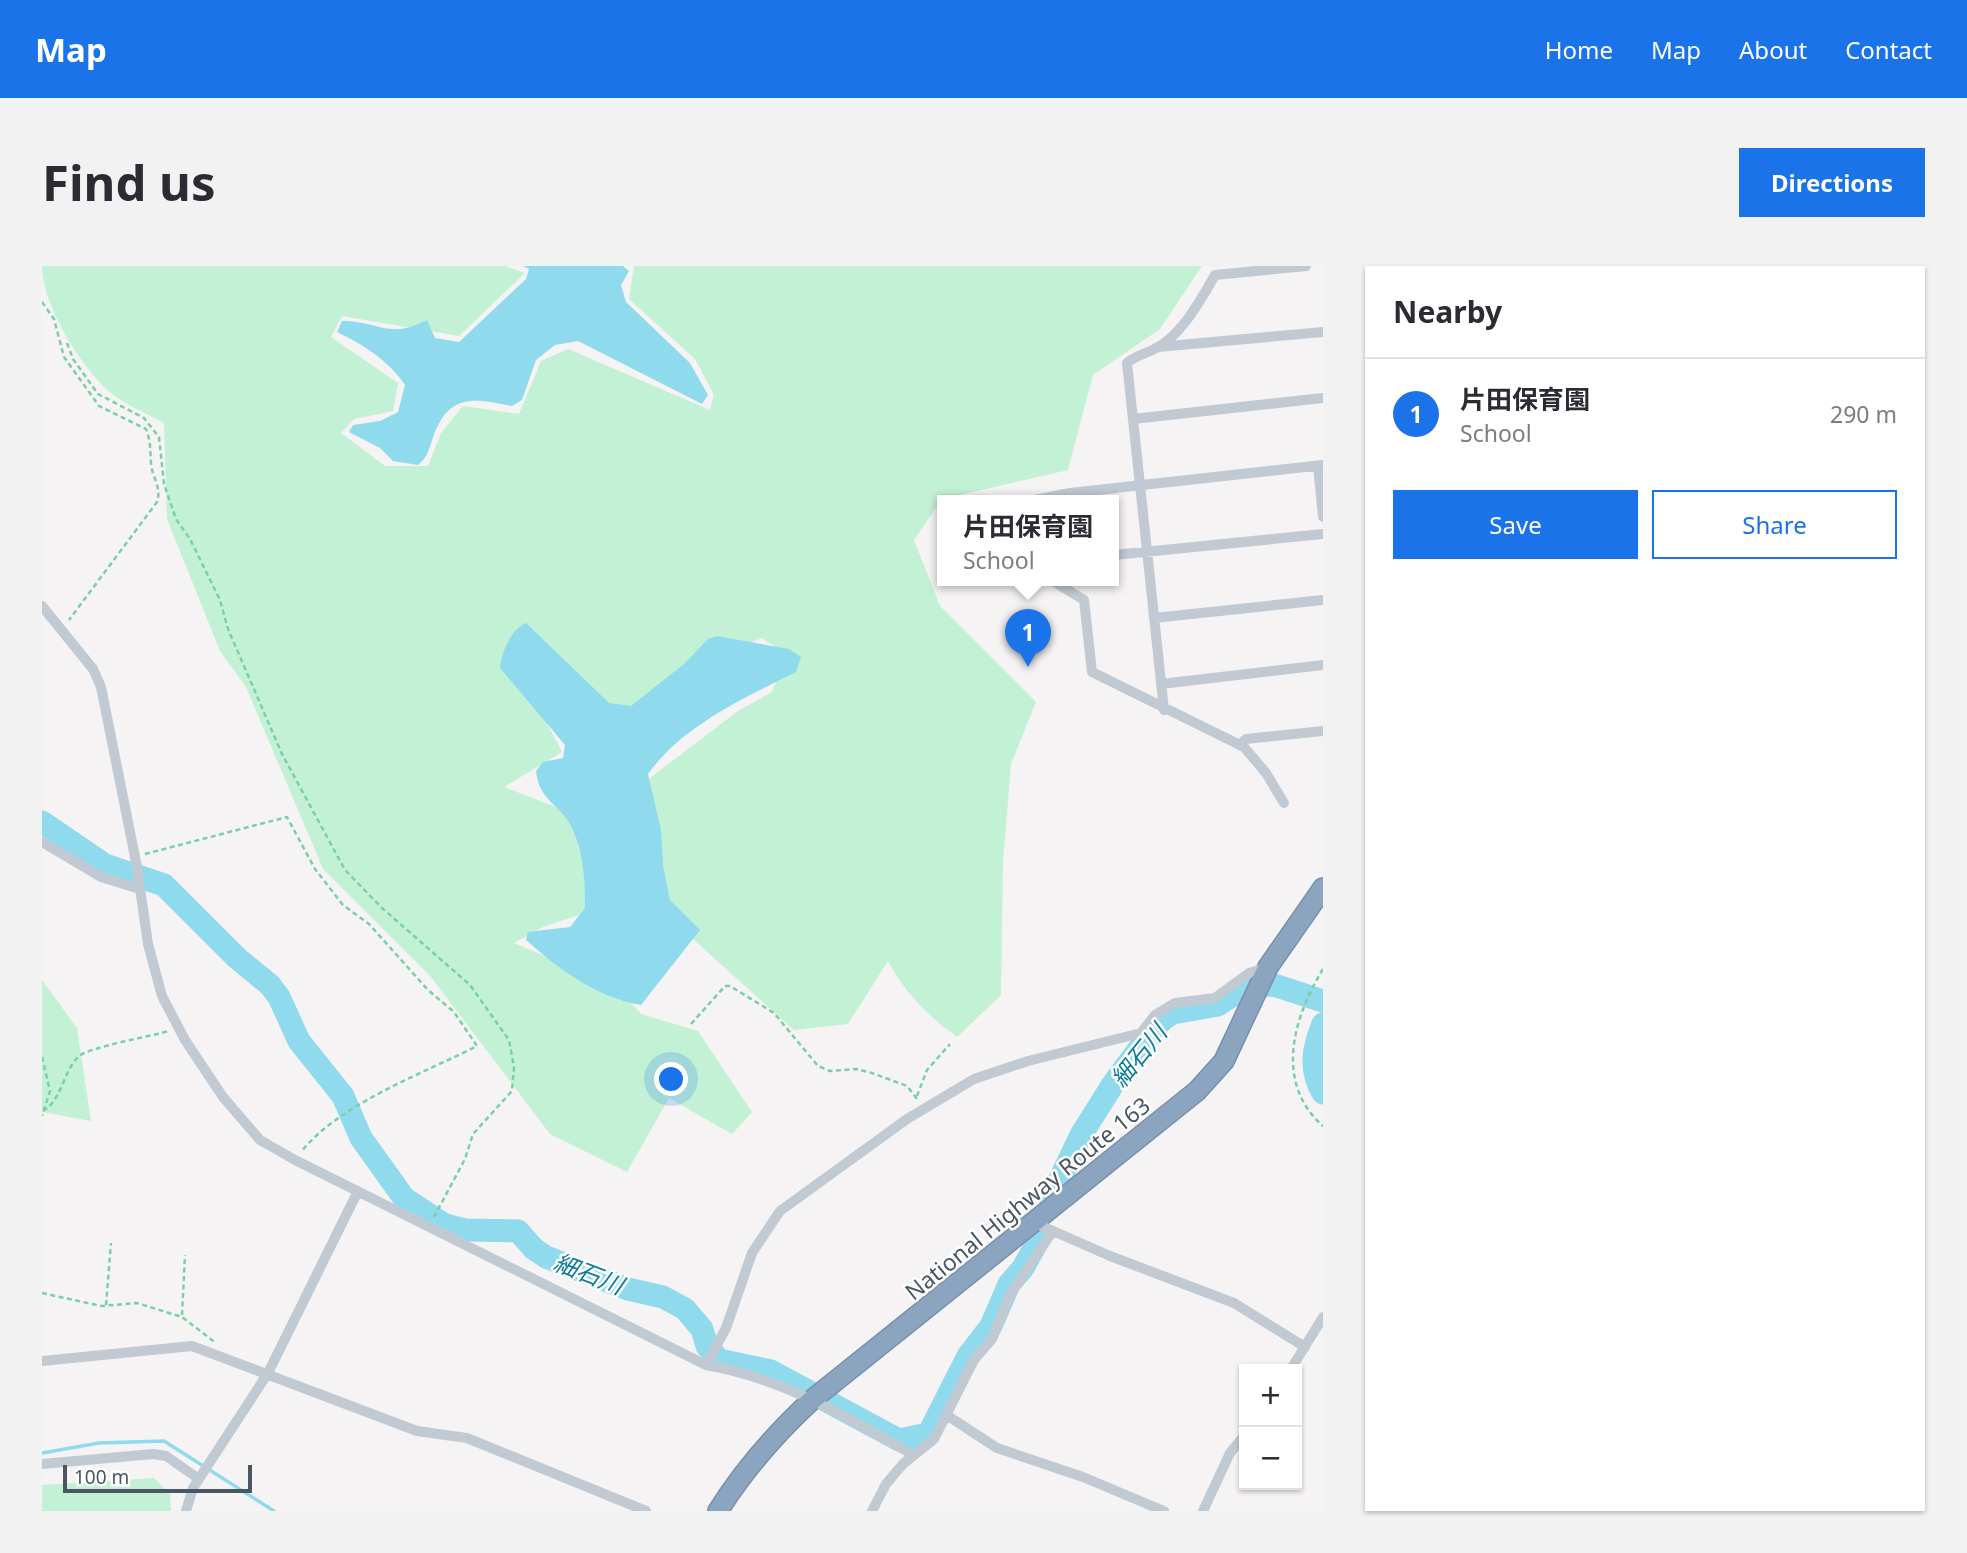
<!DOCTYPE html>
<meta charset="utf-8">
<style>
body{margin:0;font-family:"Noto Sans","Noto Sans JP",sans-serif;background:#f2f2f3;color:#2b2b33}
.controls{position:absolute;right:21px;bottom:21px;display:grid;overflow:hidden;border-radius:0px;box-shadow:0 2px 5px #0004}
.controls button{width:63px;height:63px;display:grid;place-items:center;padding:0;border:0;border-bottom:2px solid #e1e1e2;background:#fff;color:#2b2b33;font:35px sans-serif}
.scale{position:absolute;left:21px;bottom:18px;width:189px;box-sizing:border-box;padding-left:7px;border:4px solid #4a5661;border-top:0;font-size:19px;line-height:24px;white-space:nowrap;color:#4a5661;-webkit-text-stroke:5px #fff;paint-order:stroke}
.you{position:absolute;left:630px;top:814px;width:24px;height:24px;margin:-18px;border:5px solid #fff;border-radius:50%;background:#1a73e8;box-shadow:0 0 0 10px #1a73e833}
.badge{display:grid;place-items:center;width:46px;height:46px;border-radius:50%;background:#1a73e8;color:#fff;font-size:23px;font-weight:700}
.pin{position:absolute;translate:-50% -58px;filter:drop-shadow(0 2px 4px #0008)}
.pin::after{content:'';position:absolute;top:37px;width:24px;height:21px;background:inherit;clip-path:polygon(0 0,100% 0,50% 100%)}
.popup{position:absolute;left:895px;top:229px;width:182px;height:91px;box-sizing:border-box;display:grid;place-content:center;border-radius:0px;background:#fff;filter:drop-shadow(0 2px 5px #0005);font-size:23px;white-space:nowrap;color:#7c7c81}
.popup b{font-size:26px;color:#2b2b33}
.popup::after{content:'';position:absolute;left:50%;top:100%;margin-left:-14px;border:14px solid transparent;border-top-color:#fff}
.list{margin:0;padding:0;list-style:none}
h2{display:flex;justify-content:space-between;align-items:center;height:91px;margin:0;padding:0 28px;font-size:30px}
h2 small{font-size:23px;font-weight:400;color:#7c7c81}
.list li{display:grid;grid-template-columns:46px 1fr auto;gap:21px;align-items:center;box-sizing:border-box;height:112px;padding:0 28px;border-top:2px solid #e1e1e2}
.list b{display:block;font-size:26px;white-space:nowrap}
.list p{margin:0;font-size:23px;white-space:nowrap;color:#7c7c81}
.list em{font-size:23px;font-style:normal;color:#7c7c81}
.actions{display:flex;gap:14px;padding:21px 28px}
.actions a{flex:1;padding:16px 0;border:2px solid #1a73e8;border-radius:0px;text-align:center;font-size:24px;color:#1a73e8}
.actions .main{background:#1a73e8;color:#fff}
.map{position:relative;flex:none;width:1281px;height:1245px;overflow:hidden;border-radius:0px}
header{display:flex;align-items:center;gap:42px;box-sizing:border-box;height:98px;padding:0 35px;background:#1a73e8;color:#fff}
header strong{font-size:33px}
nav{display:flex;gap:38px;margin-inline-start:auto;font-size:24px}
.intro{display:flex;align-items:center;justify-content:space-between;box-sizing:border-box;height:168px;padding:0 42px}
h1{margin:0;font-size:49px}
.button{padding:18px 32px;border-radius:0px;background:#1a73e8;color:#fff;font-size:24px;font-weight:700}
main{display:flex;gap:42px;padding:0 42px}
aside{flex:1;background:#fff;border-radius:0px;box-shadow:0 2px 5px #0004}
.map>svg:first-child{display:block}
.green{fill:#c3f1d5}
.water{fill:#90daee}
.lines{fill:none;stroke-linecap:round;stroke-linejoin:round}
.stream{stroke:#90daee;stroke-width:3.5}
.river{stroke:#90daee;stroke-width:23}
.highway-casing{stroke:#7690ad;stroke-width:22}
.path{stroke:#7ad0a6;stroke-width:2.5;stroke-dasharray:5 3.5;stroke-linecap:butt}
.street{stroke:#c1cad2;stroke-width:10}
.highway{stroke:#8ba5c1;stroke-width:19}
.labels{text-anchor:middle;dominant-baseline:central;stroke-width:5;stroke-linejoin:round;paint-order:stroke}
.street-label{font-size:23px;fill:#4a5661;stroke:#fff}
.water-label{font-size:24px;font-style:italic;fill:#0c7c9b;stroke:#fff}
</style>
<header>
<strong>Map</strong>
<nav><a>Home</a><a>Map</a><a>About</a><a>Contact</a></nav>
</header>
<div class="intro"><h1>Find us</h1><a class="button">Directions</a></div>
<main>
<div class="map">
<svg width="1281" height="1245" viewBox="0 0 1281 1245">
<rect width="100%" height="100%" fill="#f5f3f3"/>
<!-- green -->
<path class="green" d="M0,0H463L483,7L417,70L300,50L289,71L356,117L351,145L312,153L299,167L343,200H386L399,167L421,140L477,148L499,95L526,83L668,144L672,129L653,93L587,33L592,0H1160L1118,63L1051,109L1026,204L900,233L872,274L898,340L994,436L969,498L961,596L959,729L915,771C885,749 863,727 846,695L806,758L752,764L623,648L602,571L608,512L696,445L730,426L738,407V384L720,372L659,395L583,458L465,380L520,486L462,521L527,546L544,607L546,646L501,661L472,677L574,720L599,748L656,765L710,846L690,868L627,832L585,906L508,868L389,711L281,603L204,421L178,385L125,253L122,157C106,148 88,141 73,130C42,107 0,40 0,0Z
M0,714L35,762L49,855L0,846Z
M112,1212L128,1228L129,1245H0V1219Z"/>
<!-- water -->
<path class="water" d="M481,0H581L587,5L579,19L584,36L648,97L666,129L660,138L536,75L513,79L494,94L480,134L470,140C431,132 407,127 391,171C387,183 386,191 376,199L351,195L338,182L307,166L311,159L338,155L356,146L363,119C346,94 322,79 295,66L300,55C337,55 347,74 385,54L393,72L417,76L484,13L487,3Z
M484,357L567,437L589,440L642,398L666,373L675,370L747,383L759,391L754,406C702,432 641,459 606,508L619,564L621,599L628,634L658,664L599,739C554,731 518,704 484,674L486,666L528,661L543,642C543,614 542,588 530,562C519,538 497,536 494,505L501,496L521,492L523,479L458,402C459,387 469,363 484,357Z"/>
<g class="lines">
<!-- stream -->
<path class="stream" d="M0,1187L57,1177L122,1175L232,1245"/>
<!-- river -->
<path class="river" d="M0,556L63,599L122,619L195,692L228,719L237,731L257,775L301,830L319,872L362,932L403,959L423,964L476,965L492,983L504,991L586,1023L621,1031L643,1043L660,1063L665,1080L677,1094L729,1105L857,1174L886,1168L889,1163L926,1090L949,1060L967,1018L981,1002L997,973
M1281,758C1271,782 1267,804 1281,827
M1008,934L1039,869L1073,815L1113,761L1123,752L1131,747L1176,739L1205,720L1232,719L1281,735"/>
<defs>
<path id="highway" d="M676,1245C703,1202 733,1168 771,1133L1155,825L1182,795L1226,701L1281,622"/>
</defs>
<!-- highway casing -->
<use href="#highway" class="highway-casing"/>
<!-- path -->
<path class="path" d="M0,36L12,53L22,91L57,140L104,163C109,176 108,184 109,197C110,212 120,221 115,236L27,354
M25,77L31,93L56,128L102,152L117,171L122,218L134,253L148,273L178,334L186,363L240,488L303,604L340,642L428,719L467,774L472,801L470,825L431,868L423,893L392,951
M103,588L245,551L273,603L301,639L327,658L386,724L412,746L435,780C380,808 297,838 259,886
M1281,703C1251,752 1232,817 1281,860
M649,758L683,720H688L732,747L776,800L788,805L814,803L830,807L865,820L875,833
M0,791L8,825L0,850
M875,830L885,804L908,778
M1,845C20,834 21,805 37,790C48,781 110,770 127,765
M0,1027L59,1040L95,1037L140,1051L174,1077
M64,1039L69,977
M140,1049L143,989"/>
<!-- street -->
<path class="street" d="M1116,81L1281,66
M1091,153L1281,132
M1276,200L1281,251
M988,235L1028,227L1281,199
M1072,289L1281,268
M1011,315L1042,334L1050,406L1202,481L1224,507L1242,537
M0,340L51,403L59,421L95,601L106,678L120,730L143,774L181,831L218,874L253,894L664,1099C744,1113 801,1150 870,1188
M1112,352L1281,334
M1119,418L1281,399
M1122,444L1085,97C1094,89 1104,88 1114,82C1139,70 1160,32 1173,9L1264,0
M1197,479L1204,473L1281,465
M0,576L59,611L98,623
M993,957L1068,990L1192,1037L1263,1081
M0,1095L150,1080L375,1165L425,1172L604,1245
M664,1099L684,1062L710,987L738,945L865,853L932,813L986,795L1099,767L1113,749L1133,737L1173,732L1207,707L1226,701
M1249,1103L1281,1051
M906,1150L955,1182L1041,1211L1122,1245
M0,1198L111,1188L124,1190L157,1213
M144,1245L151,1222L226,1107L316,925
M830,1245L844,1218L861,1198L892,1173L932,1094L950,1073L968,1029L1010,966
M1161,1245L1188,1187L1202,1170"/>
<!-- highway -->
<use href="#highway" class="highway"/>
</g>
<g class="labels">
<!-- street labels -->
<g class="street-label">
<text transform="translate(985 932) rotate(-39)">National Highway Route 163</text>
</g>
<!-- water labels -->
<g class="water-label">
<text transform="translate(1096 789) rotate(-51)">細石川</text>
<text transform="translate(547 1007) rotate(21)">細石川</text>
</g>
</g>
</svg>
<div class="controls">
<button>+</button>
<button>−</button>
</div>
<div class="scale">100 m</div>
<div class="you"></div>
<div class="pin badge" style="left:986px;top:401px">1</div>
<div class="popup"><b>片田保育園</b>School</div>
</div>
<aside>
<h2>Nearby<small></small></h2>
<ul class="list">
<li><span class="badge">1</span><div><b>片田保育園</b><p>School</p></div><em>290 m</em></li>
</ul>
<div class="actions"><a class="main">Save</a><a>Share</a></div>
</aside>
</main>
